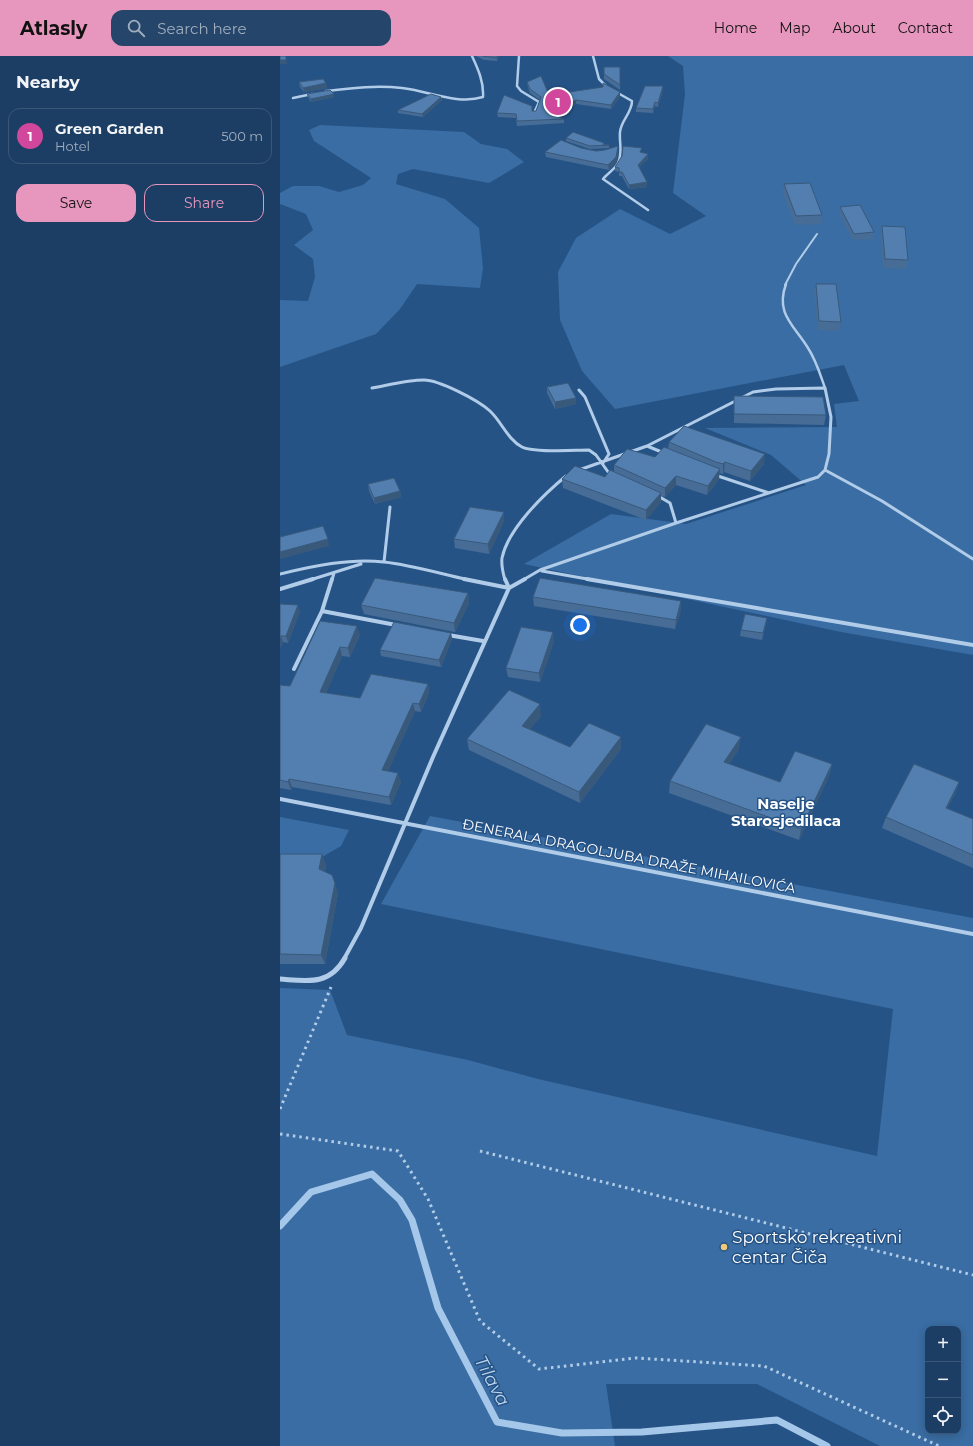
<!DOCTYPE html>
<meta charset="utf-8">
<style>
body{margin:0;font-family:Montserrat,sans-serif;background:#25456a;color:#f1f3f6}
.controls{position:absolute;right:12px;bottom:12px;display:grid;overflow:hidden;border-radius:8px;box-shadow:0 2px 10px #0003}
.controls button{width:36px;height:36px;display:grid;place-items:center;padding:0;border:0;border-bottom:1px solid #3a5778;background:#1c3e64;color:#f1f3f6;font:20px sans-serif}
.you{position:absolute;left:300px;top:569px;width:14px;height:14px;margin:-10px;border:3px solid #fff;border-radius:50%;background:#1a73e8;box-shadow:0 0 0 6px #1a73e833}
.badge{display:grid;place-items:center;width:26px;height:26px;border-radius:50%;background:#e797bd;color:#fff;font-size:13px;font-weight:700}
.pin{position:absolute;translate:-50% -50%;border:2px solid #fff;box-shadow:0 1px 4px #0006}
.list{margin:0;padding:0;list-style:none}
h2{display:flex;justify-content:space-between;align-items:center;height:52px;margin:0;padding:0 16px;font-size:17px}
h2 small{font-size:13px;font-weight:400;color:#a0aebf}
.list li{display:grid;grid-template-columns:26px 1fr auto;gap:12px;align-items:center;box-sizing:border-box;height:56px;margin:0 8px 8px;padding:0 8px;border:1px solid #3a5778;border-radius:12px}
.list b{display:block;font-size:15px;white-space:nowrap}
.list p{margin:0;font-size:13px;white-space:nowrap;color:#a0aebf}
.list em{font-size:13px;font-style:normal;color:#a0aebf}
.actions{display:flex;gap:8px;padding:12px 16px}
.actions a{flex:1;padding:9px 0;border:1px solid #e797bd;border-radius:12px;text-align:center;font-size:14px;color:#e797bd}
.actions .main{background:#e797bd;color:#111}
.icon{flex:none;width:22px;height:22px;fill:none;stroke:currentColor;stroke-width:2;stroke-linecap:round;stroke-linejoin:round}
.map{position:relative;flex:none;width:693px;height:1390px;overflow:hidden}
header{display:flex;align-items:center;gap:24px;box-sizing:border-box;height:56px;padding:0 20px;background:#e797bd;color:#111}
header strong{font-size:19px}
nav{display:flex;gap:22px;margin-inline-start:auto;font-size:14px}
.search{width:280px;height:36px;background:#25456a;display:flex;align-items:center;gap:10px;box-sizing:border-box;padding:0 14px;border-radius:12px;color:#a0aebf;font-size:15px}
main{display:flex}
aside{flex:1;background:#1c3e64}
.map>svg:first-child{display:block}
.green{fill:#3a6da3;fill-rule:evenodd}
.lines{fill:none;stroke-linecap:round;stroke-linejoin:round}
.stream{stroke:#a5c7e9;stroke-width:7}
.path{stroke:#b1cce8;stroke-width:3;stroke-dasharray:2.5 4;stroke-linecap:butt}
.service-far1{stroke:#b1cce8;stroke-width:2}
.service{stroke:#b1cce8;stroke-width:2.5}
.minor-far3{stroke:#b1cce8;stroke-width:2.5}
.minor-far2{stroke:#b1cce8;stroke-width:3}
.minor-far1{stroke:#b1cce8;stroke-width:4}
.minor{stroke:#b1cce8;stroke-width:5}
.wall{fill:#476d97}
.shaded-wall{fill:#39597b}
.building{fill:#527fb0;stroke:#39597b}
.poi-dot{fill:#f2ca75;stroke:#265386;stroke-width:1.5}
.labels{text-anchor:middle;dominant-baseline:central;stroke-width:3;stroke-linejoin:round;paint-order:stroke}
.street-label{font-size:14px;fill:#fff;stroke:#265386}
.neighbourhood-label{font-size:15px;font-weight:bold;fill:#fff;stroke:#265386}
.near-poi-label{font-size:17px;fill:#fff;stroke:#265386;text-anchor:start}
.near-water-label{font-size:18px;font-style:italic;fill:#bcd6f0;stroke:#265386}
</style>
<header>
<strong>Atlasly</strong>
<div class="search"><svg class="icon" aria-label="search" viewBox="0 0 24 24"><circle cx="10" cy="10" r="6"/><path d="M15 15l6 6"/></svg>Search here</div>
<nav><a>Home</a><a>Map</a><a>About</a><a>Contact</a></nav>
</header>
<main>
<aside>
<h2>Nearby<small></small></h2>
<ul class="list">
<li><span class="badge" style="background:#d1479c">1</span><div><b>Green Garden</b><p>Hotel</p></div><em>500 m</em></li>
</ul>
<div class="actions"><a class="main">Save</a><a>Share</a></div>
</aside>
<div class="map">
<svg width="693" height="1390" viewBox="0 0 693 1390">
<rect width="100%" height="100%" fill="#265386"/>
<!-- green -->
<path class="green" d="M388,0H693V599L561,576L244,508L331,458L406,468L526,429L491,399L425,372L557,371L554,348L579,345L564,309L335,353L302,315L280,264L278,216L296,182L340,153L390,178L426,160L393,137L405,38L403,10Z
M40,69L184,76L201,88L227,93L244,106L209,127L133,113L118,118L116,128L165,143L199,172L203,212L200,232L137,228L120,253L96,278L0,311V244L28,245L35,221L33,203L14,189L33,174L26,158L0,148V137L13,130H39L59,136L83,129L91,122L34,85L29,74Z
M150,760L693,862V1390H600L477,1328H326L335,1390H0V932L50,934L67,979L188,1004L258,1023L597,1100L613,953L101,848ZM648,1273H678V1375H648Z
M0,761L69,774L61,790L6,822H0Z"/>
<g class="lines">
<!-- stream -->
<path class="stream" d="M0,1170L31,1136L92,1118L120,1144L132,1164L158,1252L217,1366L282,1377L362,1376L497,1364L547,1390"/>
<!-- path -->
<path class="path" d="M0,1053L51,931
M0,1078L118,1095L148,1143L200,1265L259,1313L356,1302L484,1310L659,1390
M200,1095L693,1219"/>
<!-- service-far1 -->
<path class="service-far1" d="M505,229L516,208L537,178"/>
<!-- service -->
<path class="service" d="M506,228C495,258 514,269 528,292C536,304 540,318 545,332"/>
<!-- minor-far3 -->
<path class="minor-far3" d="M239,0L237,30L241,35L259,46L254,57
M313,0L319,23L328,32
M46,35C72,32 96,29 122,32C149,35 177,49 203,41C204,26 198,13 192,0
M336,36L352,45C352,57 341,64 340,76C339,86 343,97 338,107C335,113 327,118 323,123L368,154
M13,42L32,38"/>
<!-- minor-far2 -->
<path class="minor-far2" d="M92,332C109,329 127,324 144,324C159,324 198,344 210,355C221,365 228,384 242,391C253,397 294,394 309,394L316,399L331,420
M299,334L305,341L329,398L323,407
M367,390L384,397
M545,414L602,445L693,503
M435,419L489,437
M378,440L390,447L396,467
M104,506L110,451
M262,515L313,524
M0,518C33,510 70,502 104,506C132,509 161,518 189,524
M30,524L81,508
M52,524L54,517
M225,524C223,517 221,510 222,502C228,473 263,439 286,420
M243,524L260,514L396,467L538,421L545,414L549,398L551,361L545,332L496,333L473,336L367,390L299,414"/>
<!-- minor-far1 -->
<path class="minor-far1" d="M184,523L229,532
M225,523L229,532
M307,523L693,589
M0,533L33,523
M42,555L116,569
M168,579L203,585
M14,613L42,555L52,523
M0,743L693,878
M64,903L81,872L153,701L229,532L245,523"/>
<!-- minor -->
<path class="minor" d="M0,923C28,925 49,930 65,902"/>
</g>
<!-- wall -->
<path class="wall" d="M196,0H219L217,5L204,4Z
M324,11H340V34L324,23Z
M19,26L46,27L47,32L24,36L20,31Z
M247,26L269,39L340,41L331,53L296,48L276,60L284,63V67L237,70L236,62L218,61L217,57L256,55L260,44L250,37L248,31Z
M383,30V34L378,51L375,50L373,57L356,56V52Z
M27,38H54V41L31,46L28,41Z
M161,41L162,44L143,61L118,57V54Z
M286,82L329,89V92L310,93L286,85Z
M338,90V95L336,106L329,114L266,101L265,96L301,92L316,95L325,94Z
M362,96V97L368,98V103L359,111L367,126V131L349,133L342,120H339V116L335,115V111Z
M504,128L542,159L541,168L515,169L503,137Z
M560,151L594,176L593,183L573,184L559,157Z
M602,170L628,204L626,213L603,212L601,179Z
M536,228L561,266L559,275L538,274L534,237Z
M267,331L296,342V348L275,353L267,337Z
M454,340L546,359L544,369L454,367Z
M389,386L484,408L470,425L444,416L443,418L439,417V423L427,439L396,429L385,441L381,440V446L366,464L283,432L282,423L325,421L334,415V409L375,401L388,393Z
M88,428L120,435L121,441L95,448L89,435Z
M224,456V465L209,498L175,492L174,483Z
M188,537L189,547L175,576L84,558L81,549Z
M253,541L401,554L395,573L254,550Z
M0,548L20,555L8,587L3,586L0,592Z
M487,562L486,568L482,584L460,580L461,574Z
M40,565L80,579L70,601L62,600L46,637L80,642L148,628L149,637L141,656L135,655L108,715L121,726L111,749L12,731L11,734L0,732V629L10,630Z
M171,577L172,583L161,611L101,600L100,594Z
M274,585L260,626L228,621L226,612Z
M261,660L250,673L290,691L341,693L300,747L189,694L187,683Z
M459,693L449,708L500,726L552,708L549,720L519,784L389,737L390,725Z
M679,726L675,738L667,752L693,763V812L602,772L606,761Z
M0,798L46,809L45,815L58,837L45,908H0Z"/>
<!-- shaded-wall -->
<path class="shaded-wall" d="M217,0H219L217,5Z
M0,4H6L7,8H0Z
M46,27L47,32L24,36L23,32Z
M383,30V34L378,51V47Z
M340,36V41L331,53V49Z
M54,38V41L31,46V43Z
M161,41L162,44L143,61L142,58Z
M296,44V48L271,62V58Z
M375,46V50L373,57V53Z
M338,90V95L336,106L329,114L328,109Z
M368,98V103L358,113V109Z
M367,126V131L349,133V129Z
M296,342V348L275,353V346Z
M485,398L484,408L470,425L471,415Z
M445,406L444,416L443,418V408Z
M440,413L439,423L427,439L428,430Z
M396,420V429L385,441V432Z
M120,435L121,441L95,448L94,442Z
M381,437V446L366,464V454Z
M224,456V465L209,498L208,488Z
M48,483L49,490L0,503V496Z
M188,537L189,547L175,576L174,567Z
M401,545V554L395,573L396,564Z
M18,549L20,555L8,587L6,580Z
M487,562L486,568L482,584L483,577Z
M77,570L80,579L70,601L68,592Z
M273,576L274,585L260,626L259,617Z
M171,577L172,583L161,611L159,604Z
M1,580L3,586L0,592V582Z
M60,591L62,600L43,645L40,636Z
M148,628L149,637L141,656L139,648Z
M133,647L135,655L105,723L102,714Z
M260,648L261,660L244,681L242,670Z
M341,681V693L300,747L299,736Z
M461,681L459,693L443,718L444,706Z
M552,708L549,720L519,784L521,773Z
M118,717L121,726L111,749L109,741Z
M9,723L12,731L11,734L8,726Z
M679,726L675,738L662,763L666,752Z
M42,798L46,809L43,823L39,813Z
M55,827L58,837L45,908L41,899Z"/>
<!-- building -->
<path class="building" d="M0,0H6V4H0Z
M203,0H217V2Z
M324,11H340V29L324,18Z
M261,20L269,39L323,31V27L340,36L331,49L296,44L271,58L284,63L237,65L236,58L217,57L224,39L252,50V55H256L261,41L250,33L247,26Z
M43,23L46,27L23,32L19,26Z
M365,30H383L378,47L375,46L373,53L356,52Z
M50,34L54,38L31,43L27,38Z
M151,38L161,41L142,58L118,54Z
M293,76L324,87L323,89H329L310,90L286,82Z
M281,84L301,92L316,95L325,94L338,90L336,101L328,109L265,96Z
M343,90L362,92L360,96L368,98L358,109L367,126L349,129L342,116H339V112L335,111L342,100Z
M530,127L542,159L516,160L504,128Z
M580,149L594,176L574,178L560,151Z
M602,170L625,171L628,204L605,203Z
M536,228H556L561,266L539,265Z
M288,327L296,342L275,346L267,331Z
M454,340L543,341L546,359L454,358Z
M404,370L485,398L471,415L445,406L443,408L436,406L389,386Z
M384,391L440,413L428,430L396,420L385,432L334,409L347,393L375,401Z
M295,410L325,421L330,414L381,437L366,454L282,423Z
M114,422L120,435L94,442L88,428Z
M190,451L224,456L208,488L174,483Z
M43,470L48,483L0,496V481Z
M95,522L188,537L174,567L81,549Z
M260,522L401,545L396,564L253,541Z
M0,548L18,549L6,580H1L0,582Z
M465,558L487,562L483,577L461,574Z
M40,565L77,570L68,592L60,591L40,636L80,642L91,618L148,628L139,648L133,647L102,714L118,717L109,741L9,723L8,726L0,724V629L10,630Z
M114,566L171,577L159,604L100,594Z
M241,571L273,576L259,617L226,612Z
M229,634L260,648L242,670L290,691L309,667L341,681L299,736L187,683Z
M426,668L461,681L444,706L500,726L515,695L552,708L521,773L390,725Z
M634,708L679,726L666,752L693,763V799L606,761Z
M0,798H42L39,813L52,819L55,827L41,899L0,898Z"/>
<!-- markers -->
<circle class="poi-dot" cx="444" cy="1191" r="4"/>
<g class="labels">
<!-- street labels -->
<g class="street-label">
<text transform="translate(349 800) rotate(11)">ĐENERALA DRAGOLJUBA DRAŽE MIHAILOVIĆA</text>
</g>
<!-- neighbourhood labels -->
<g class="neighbourhood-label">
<text x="506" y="747">Naselje<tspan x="506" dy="17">Starosjedilaca</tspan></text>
</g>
<!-- near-poi labels -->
<g class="near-poi-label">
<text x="452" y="1181">Sportsko rekreativni<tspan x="452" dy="20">centar Čiča</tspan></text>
</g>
<!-- near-water labels -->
<g class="near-water-label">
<text transform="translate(212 1325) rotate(62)">Tilava</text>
</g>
</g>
</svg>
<div class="controls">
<button>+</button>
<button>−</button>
<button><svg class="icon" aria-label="locate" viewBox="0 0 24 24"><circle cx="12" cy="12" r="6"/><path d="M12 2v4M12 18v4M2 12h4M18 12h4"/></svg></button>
</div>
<div class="you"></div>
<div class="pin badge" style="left:278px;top:46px;background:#d1479c">1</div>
</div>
</main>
